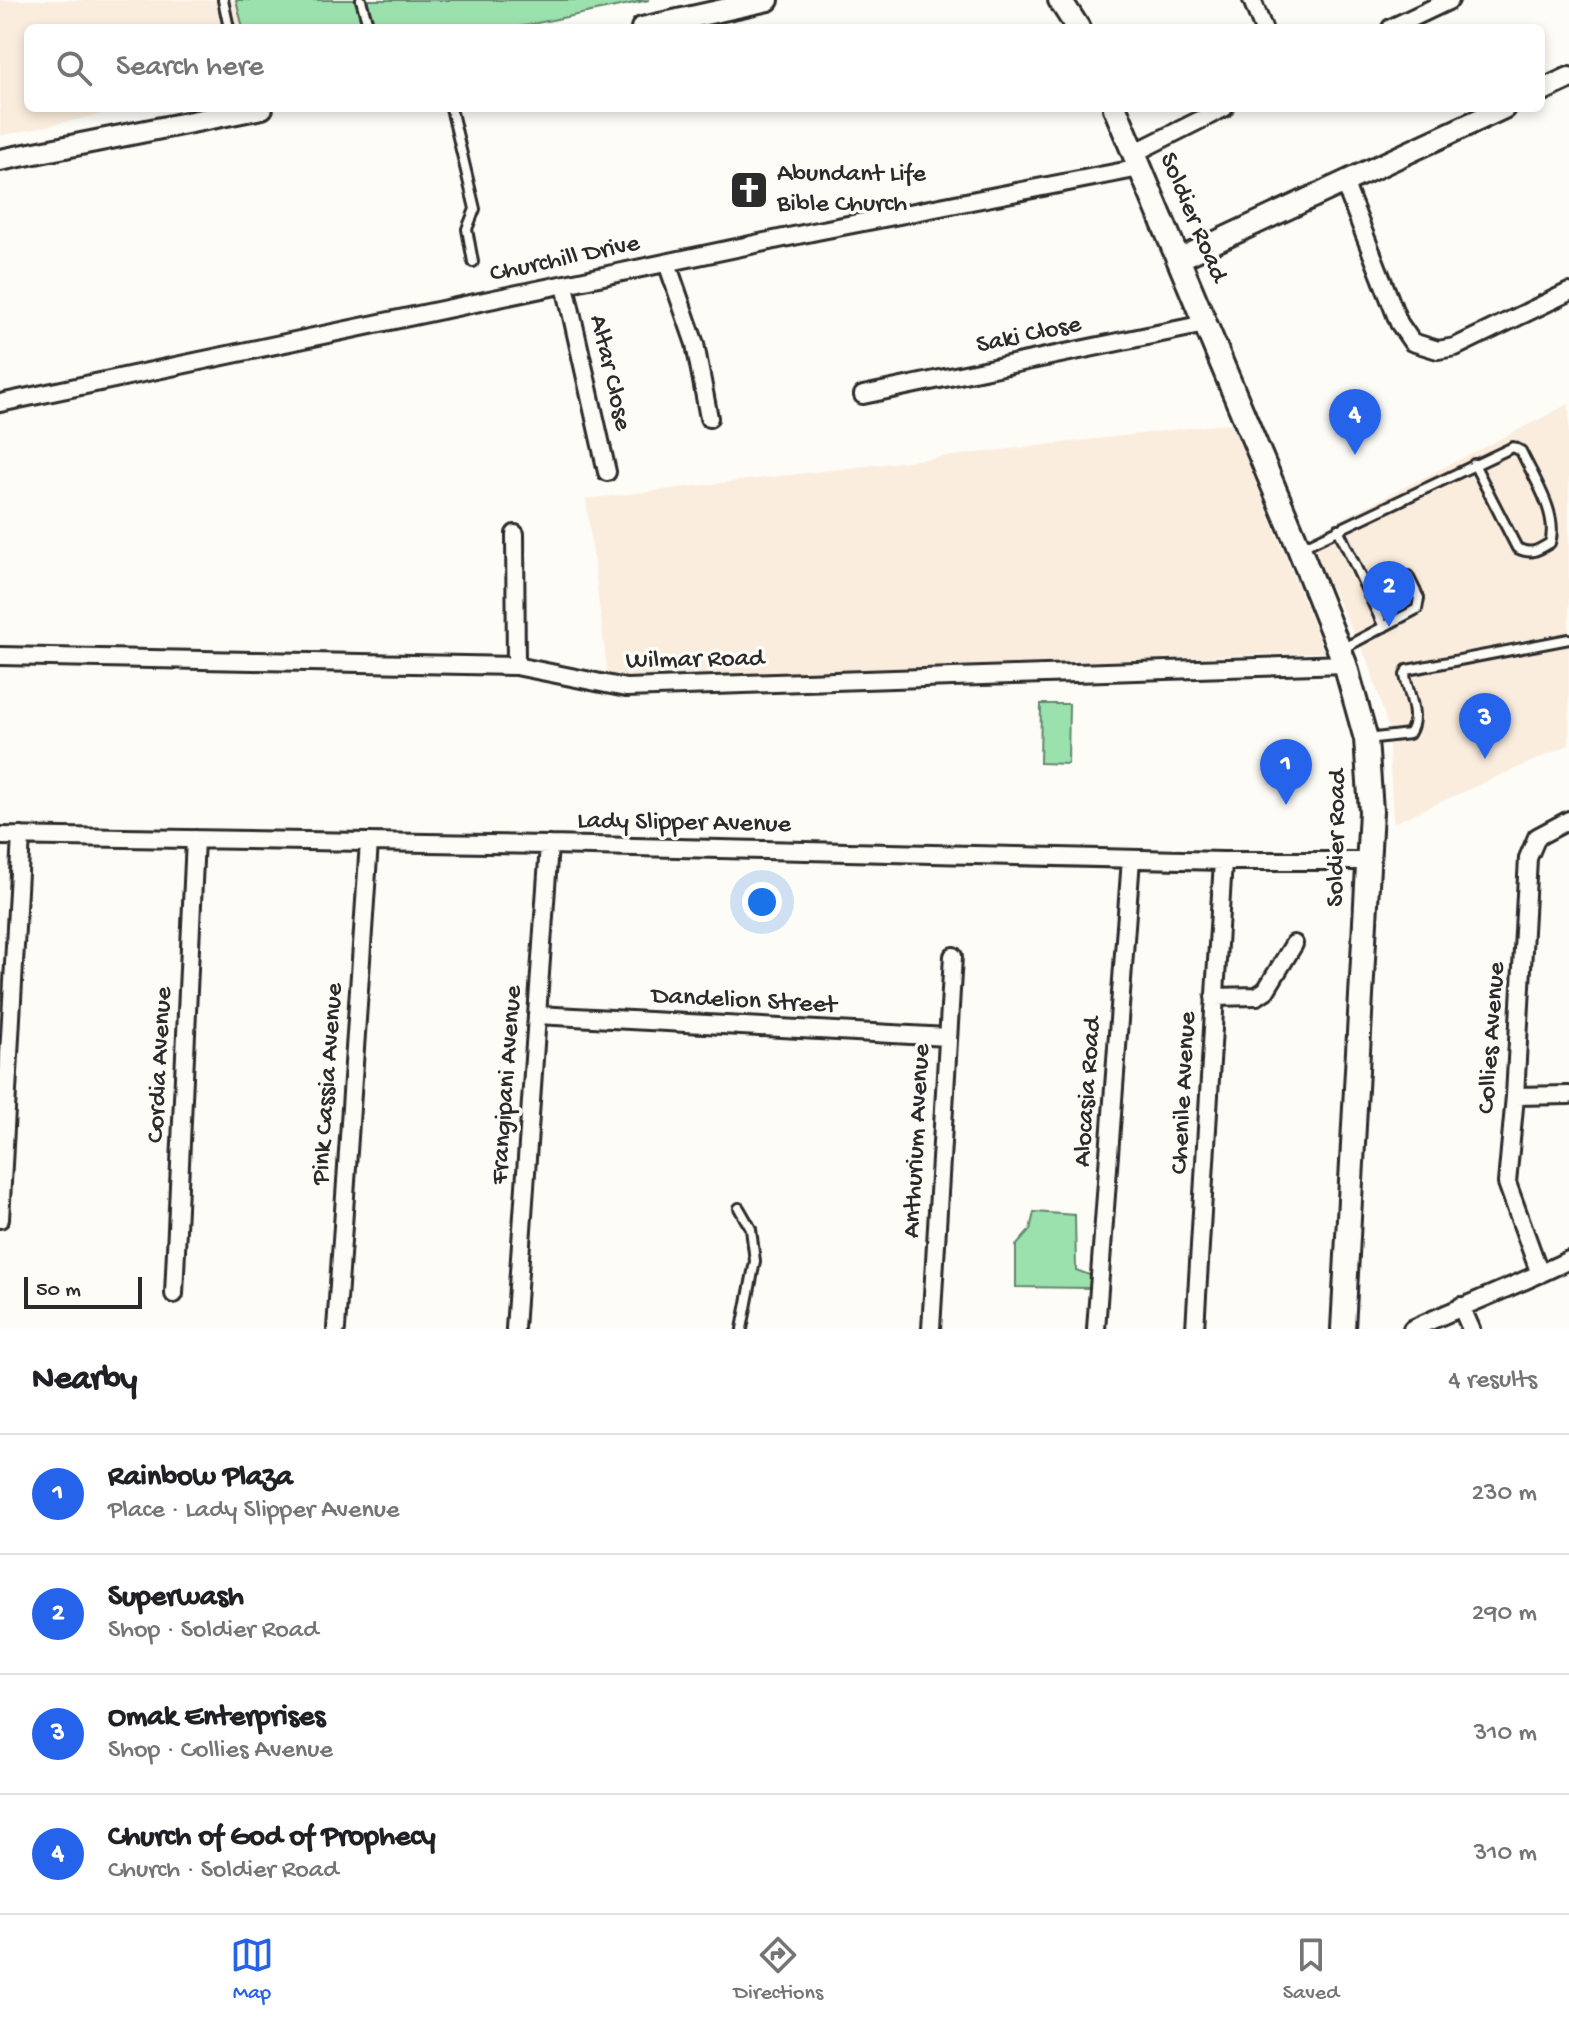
<!DOCTYPE html>
<meta charset="utf-8">
<style>
body{margin:0;font-family:"Gochi Hand",sans-serif;background:#f2f2f2;color:#202124}
.scale{position:absolute;left:24px;bottom:20px;width:118px;box-sizing:border-box;padding-left:8px;border:4px solid #2b2b2b;border-top:0;font-size:22px;line-height:28px;white-space:nowrap;color:#2b2b2b;-webkit-text-stroke:6px #fdfcf7;paint-order:stroke}
.you{position:absolute;left:762px;top:902px;width:28px;height:28px;margin:-20px;border:6px solid #fff;border-radius:50%;background:#1a73e8;box-shadow:0 0 0 12px #1a73e833}
.badge{display:grid;place-items:center;width:52px;height:52px;border-radius:50%;background:#2563eb;color:#fff;font-size:26px;font-weight:700}
.pin{position:absolute;translate:-50% -66px;filter:drop-shadow(0 2px 4px #0008)}
.pin::after{content:'';position:absolute;top:42px;width:28px;height:24px;background:inherit;clip-path:polygon(0 0,100% 0,50% 100%)}
.list{margin:0;padding:0;list-style:none}
h2{display:flex;justify-content:space-between;align-items:center;height:104px;margin:0;padding:0 32px;font-size:34px}
h2 small{font-size:26px;font-weight:400;color:#757577}
.list li{display:grid;grid-template-columns:52px 1fr auto;gap:24px;align-items:center;box-sizing:border-box;height:120px;padding:0 32px;border-top:2px solid #e0e0e0}
.list b{display:block;font-size:30px;white-space:nowrap}
.list p{margin:0;font-size:26px;white-space:nowrap;color:#757577}
.list em{font-size:26px;font-style:normal;color:#757577}
.icon{flex:none;width:44px;height:44px;fill:none;stroke:currentColor;stroke-width:2;stroke-linecap:round;stroke-linejoin:round}
.map{position:relative;flex:none;width:1569px;height:1329px;overflow:hidden}
.search{position:absolute;background:#fff;box-shadow:0 4px 12px #0003;left:24px;right:24px;top:24px;height:88px;display:flex;align-items:center;gap:20px;box-sizing:border-box;padding:0 28px;border-radius:12px;color:#757577;font-size:30px}
.sheet{height:584px;background:#fff}
nav{display:flex;justify-content:space-around;align-items:center;box-sizing:border-box;height:112px;border-top:2px solid #e0e0e0;background:#fff;font-size:22px;color:#757577}
nav a{display:grid;justify-items:center;gap:4px}
nav .on{color:#2563eb}
.map>svg:first-child{display:block}
.built{fill:#fbedde}
.green{fill:#9be1ad;stroke:#63866c;stroke-width:2}
.lines{fill:none;stroke-linecap:round;stroke-linejoin:round}
.service-casing{stroke:#2b2b2b;stroke-width:14}
.minor-casing{stroke:#2b2b2b;stroke-width:22}
.tertiary-casing{stroke:#2b2b2b;stroke-width:26}
.secondary-casing{stroke:#2b2b2b;stroke-width:28}
.service{stroke:#fdfcf7;stroke-width:8}
.minor{stroke:#fdfcf7;stroke-width:16}
.tertiary{stroke:#fdfcf7;stroke-width:20}
.secondary{stroke:#fdfcf7;stroke-width:22}
.labels{text-anchor:middle;dominant-baseline:central;stroke-width:7;stroke-linejoin:round;paint-order:stroke}
.poi-label{font-size:26px;fill:#2b2b2b;stroke:#fdfcf7;text-anchor:start}
.street-label{font-size:26px;fill:#2b2b2b;stroke:#fdfcf7}
</style>
<div class="map">
<svg width="1569" height="1329" viewBox="0 0 1569 1329">
<rect width="100%" height="100%" fill="#fdfcf7"/>
<filter id="ink" filterUnits="userSpaceOnUse"><feTurbulence type="fractalNoise" baseFrequency=".0125" numOctaves="2"/><feDisplacementMap in="SourceGraphic" scale="16" xChannelSelector="R" yChannelSelector="G"/><feConvolveMatrix kernelMatrix="1 2 1 2 8 2 1 2 1" color-interpolation-filters="sRGB"/></filter>
<g filter="url(#ink)">
<!-- built -->
<path class="built" d="M0,0H235L243,28H28V108H131L0,136Z
M1569,404V745L1393,823L1388,727L1369,664L1306,537Z
M1232,423L1324,652L644,679L608,677L586,499Z"/>
<!-- green -->
<path class="green" d="M236,0H649L513,28H243Z
M1041,704H1069L1068,764L1040,763Z
M1034,1212L1075,1215L1076,1270L1092,1276L1090,1288L1016,1287V1246L1030,1230Z"/>
<g class="lines">
<defs>
<path id="service" d="M223,0L229,28
M361,0L369,28
M451,108L475,209L467,229L473,262
M1338,529L1369,595
M1300,548L1513,447L1521,451C1533,477 1559,514 1550,543C1537,551 1531,555 1517,548L1474,464
M1340,650L1417,609L1419,598L1408,576L1403,577L1369,595L1384,627
M1367,739L1409,734C1421,716 1408,694 1405,675L1407,670L1569,639
M739,1208L751,1229L755,1261L742,1329"/>
<path id="minor" d="M1252,0L1263,28
M1391,28L1450,0
M1134,153L1224,108
M1344,182L1399,323L1412,342L1438,350L1455,347L1569,292
M667,263L695,344L709,418
M565,285L607,472
M863,395L1205,324
M0,403L817,231L1140,168
M515,534L516,666
M0,656L516,666L626,688L1345,664
M0,836L549,845L1223,861H1367
M1214,997L1257,996L1266,990L1294,944
M537,1015L948,1037
M1515,1096L1569,1095
M0,1219L21,836
M1540,1274L1507,1183L1515,1096L1528,858L1537,837L1569,820
M174,1294L195,839
M1461,1306L1471,1329
M336,1329L369,842
M515,1329L549,845
M931,1329L953,956
M1096,1329L1131,859
M1195,1329L1223,861
M1412,1329C1464,1305 1518,1285 1569,1260"/>
<path id="tertiary" d="M642,28L768,0
M1541,91L1569,78
M0,160L262,108
M1179,259L1504,108"/>
<path id="secondary" d="M1060,0L1078,28
M1115,108L1299,548L1345,664L1366,739L1371,811L1343,1329"/>
</defs>
<!-- service casing -->
<use href="#service" class="service-casing"/>
<!-- minor casing -->
<use href="#minor" class="minor-casing"/>
<!-- tertiary casing -->
<use href="#tertiary" class="tertiary-casing"/>
<!-- secondary casing -->
<use href="#secondary" class="secondary-casing"/>
<!-- service -->
<use href="#service" class="service"/>
<!-- minor -->
<use href="#minor" class="minor"/>
<!-- tertiary -->
<use href="#tertiary" class="tertiary"/>
<!-- secondary -->
<use href="#secondary" class="secondary"/>
</g>
</g>
<!-- icons -->
<defs>
<symbol id="church-square" viewBox="-11 -11 22 22"><rect x="-9" y="-9" width="18" height="18" rx="4" fill="#2b2b2b" stroke="#fdfcf7"/><path d="M-1.2-6h2.4v3.5h3.3v2.4h-3.3V6h-2.4V-.1h-3.3v-2.4h3.3Z" fill="#fff"/></symbol>
</defs>
<g fill-rule="evenodd">
<use href="#church-square" x="727" y="168" width="44" height="44"/>
</g>
<g class="labels">
<!-- poi labels -->
<g class="poi-label">
<text x="777" y="175">Abundant Life<tspan x="777" dy="30">Bible Church</tspan></text>
</g>
<!-- street labels -->
<g class="street-label">
<text transform="translate(1192 218) rotate(67)">Soldier Road</text>
<text transform="translate(565 260) rotate(-12)">Churchill Drive</text>
<text transform="translate(1029 336) rotate(-12)">Saki Close</text>
<text transform="translate(609 373) rotate(77)">Altar Close</text>
<text transform="translate(695 661) rotate(-1)">Wilmar Road</text>
<text transform="translate(684 824) rotate(1)">Lady Slipper Avenue</text>
<text transform="translate(1338 838) rotate(-89)">Soldier Road</text>
<text transform="translate(744 1002) rotate(3)">Dandelion Street</text>
<text transform="translate(1493 1038) rotate(-86)">Collies Avenue</text>
<text transform="translate(161 1065) rotate(-87)">Cordia Avenue</text>
<text transform="translate(329 1084) rotate(-86)">Pink Cassia Avenue</text>
<text transform="translate(508 1085) rotate(-86)">Frangipani Avenue</text>
<text transform="translate(1089 1092) rotate(-86)">Alocasia Road</text>
<text transform="translate(1185 1093) rotate(-87)">Chenile Avenue</text>
<text transform="translate(918 1141) rotate(-87)">Anthurium Avenue</text>
</g>
</g>
</svg>
<div class="scale">50 m</div>
<div class="you"></div>
<div class="pin badge" style="left:1286px;top:805px">1</div>
<div class="pin badge" style="left:1389px;top:627px">2</div>
<div class="pin badge" style="left:1485px;top:759px">3</div>
<div class="pin badge" style="left:1355px;top:455px">4</div>
<div class="search"><svg class="icon" aria-label="search" viewBox="0 0 24 24"><circle cx="10" cy="10" r="6"/><path d="M15 15l6 6"/></svg>Search here</div>
</div>
<section class="sheet">
<h2>Nearby<small>4 results</small></h2>
<ul class="list">
<li><span class="badge">1</span><div><b>Rainbow Plaza</b><p>Place · Lady Slipper Avenue</p></div><em>230 m</em></li>
<li><span class="badge">2</span><div><b>Superwash</b><p>Shop · Soldier Road</p></div><em>290 m</em></li>
<li><span class="badge">3</span><div><b>Omak Enterprises</b><p>Shop · Collies Avenue</p></div><em>310 m</em></li>
<li><span class="badge">4</span><div><b>Church of God of Prophecy</b><p>Church · Soldier Road</p></div><em>310 m</em></li>
</ul>
</section>
<nav>
<a class="on"><svg class="icon" aria-label="map" viewBox="0 0 24 24"><path d="M3 6l6-2 6 2 6-2v14l-6 2-6-2-6 2zM9 4v14M15 6v14"/></svg>Map</a>
<a><svg class="icon" aria-label="directions" viewBox="0 0 24 24"><path d="M12 3l9 9-9 9-9-9zM9 14v-3h6M13 9l2 2-2 2"/></svg>Directions</a>
<a><svg class="icon" aria-label="saved" viewBox="0 0 24 24"><path d="M7 4h10v16l-5-4-5 4z"/></svg>Saved</a>
</nav>
